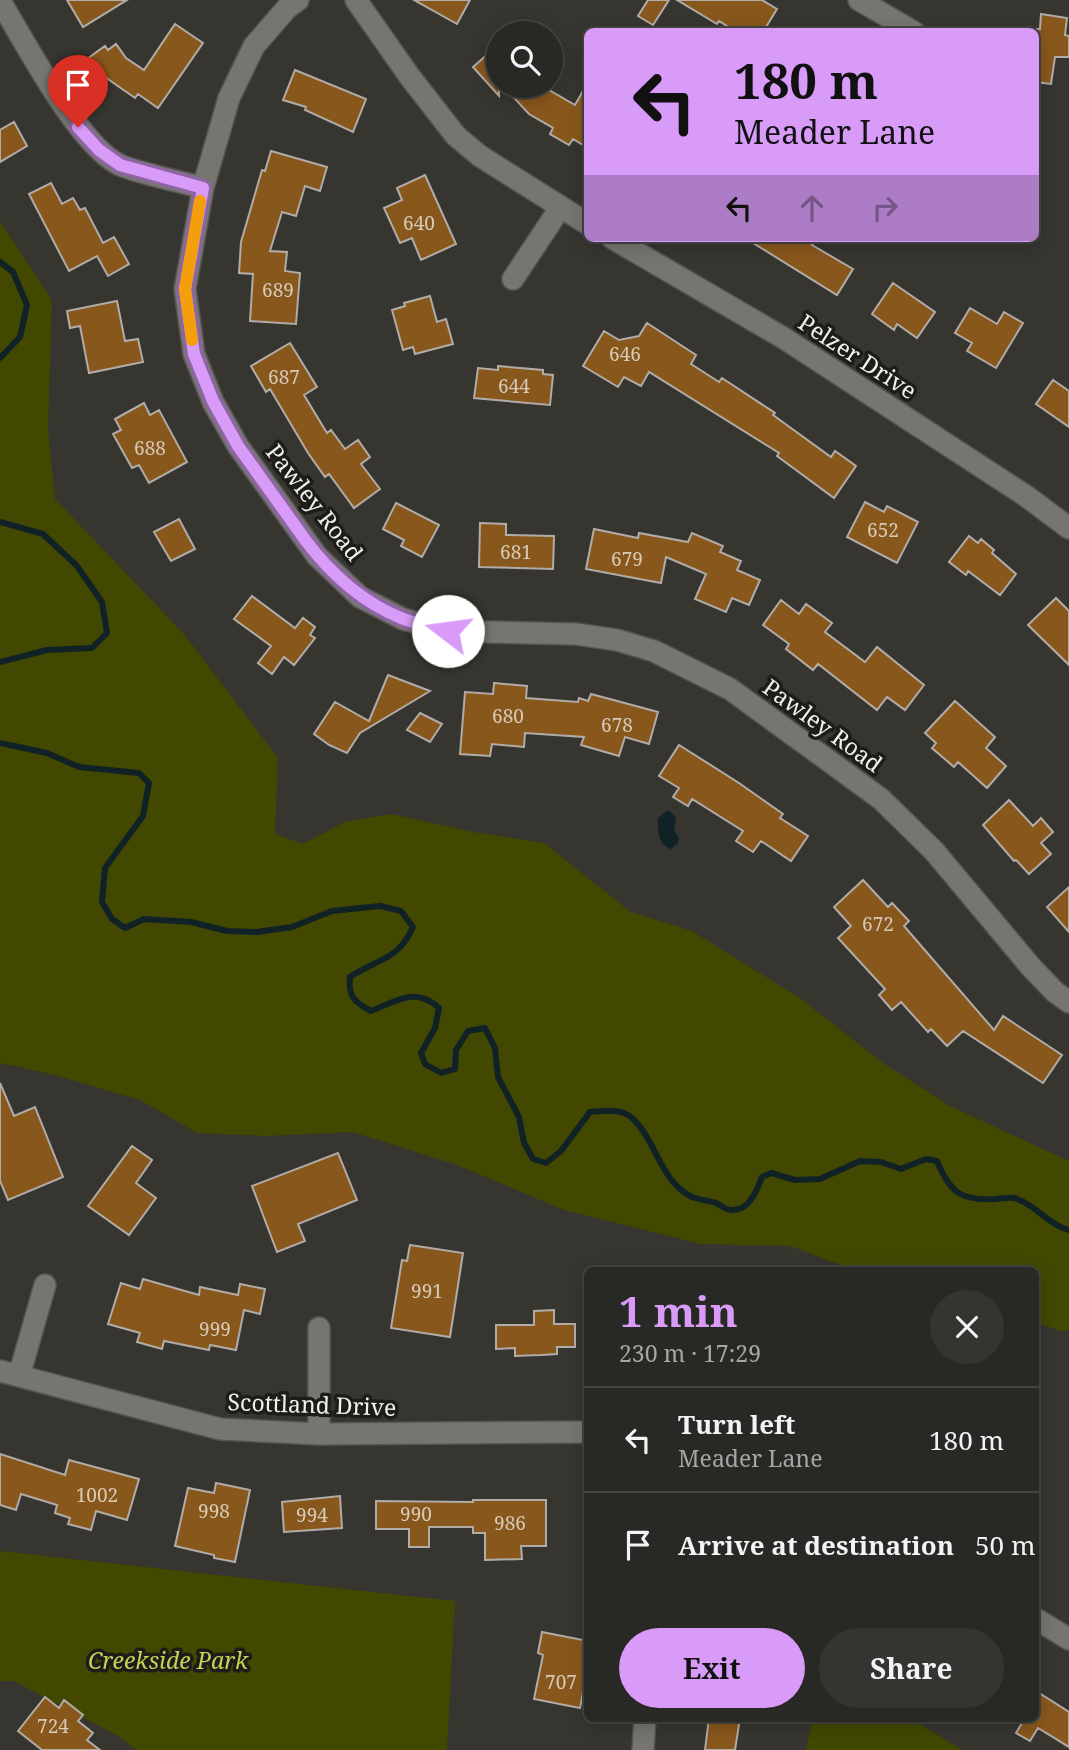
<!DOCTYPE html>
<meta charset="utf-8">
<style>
:root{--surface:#282824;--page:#343431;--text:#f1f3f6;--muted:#a5a6a6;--line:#444441;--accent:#d89bf8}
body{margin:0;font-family:"Noto Serif",serif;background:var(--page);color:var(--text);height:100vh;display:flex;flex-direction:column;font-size:26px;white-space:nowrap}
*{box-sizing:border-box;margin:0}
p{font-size:23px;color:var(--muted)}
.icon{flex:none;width:38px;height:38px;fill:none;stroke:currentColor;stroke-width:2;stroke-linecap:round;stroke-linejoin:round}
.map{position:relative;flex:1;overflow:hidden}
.drawer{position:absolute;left:584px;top:1267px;width:455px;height:455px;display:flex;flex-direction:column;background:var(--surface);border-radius:10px;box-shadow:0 4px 18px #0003,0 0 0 2px var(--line)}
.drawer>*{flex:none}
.hud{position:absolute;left:584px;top:28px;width:455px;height:214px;border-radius:10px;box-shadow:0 4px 18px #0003,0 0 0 2px var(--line);background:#d89bf8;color:#111;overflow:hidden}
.buttons{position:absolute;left:486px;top:21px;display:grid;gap:14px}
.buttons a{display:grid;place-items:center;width:77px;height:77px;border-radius:50%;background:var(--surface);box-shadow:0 4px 18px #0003,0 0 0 2px var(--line);font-size:35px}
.pin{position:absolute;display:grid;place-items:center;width:60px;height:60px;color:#fff;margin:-72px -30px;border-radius:50% 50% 50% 0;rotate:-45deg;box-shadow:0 0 7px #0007}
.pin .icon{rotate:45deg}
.me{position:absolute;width:77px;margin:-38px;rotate:285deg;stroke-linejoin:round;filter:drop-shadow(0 0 5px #0008)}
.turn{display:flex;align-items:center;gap:24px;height:147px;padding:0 35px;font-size:32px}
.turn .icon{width:91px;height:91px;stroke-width:2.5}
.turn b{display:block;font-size:49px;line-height:60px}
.lanes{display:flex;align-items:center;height:66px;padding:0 35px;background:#0003;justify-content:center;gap:35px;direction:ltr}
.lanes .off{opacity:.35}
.round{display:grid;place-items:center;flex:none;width:74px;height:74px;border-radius:37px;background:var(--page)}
.head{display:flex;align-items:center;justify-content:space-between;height:119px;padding:0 35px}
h1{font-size:42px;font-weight:700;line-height:52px;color:var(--accent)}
.action{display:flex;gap:14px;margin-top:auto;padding:14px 35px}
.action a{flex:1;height:80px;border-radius:42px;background:var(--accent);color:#111;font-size:28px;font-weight:700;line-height:80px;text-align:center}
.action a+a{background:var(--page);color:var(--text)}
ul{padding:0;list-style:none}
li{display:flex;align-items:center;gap:21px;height:105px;padding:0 35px;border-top:2px solid var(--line)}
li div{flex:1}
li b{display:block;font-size:26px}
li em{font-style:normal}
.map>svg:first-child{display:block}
</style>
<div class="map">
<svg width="1069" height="1750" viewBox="0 0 1069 1750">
<rect width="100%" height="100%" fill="#363530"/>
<path fill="#424800" d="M 0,221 L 52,300 L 48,430 L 55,499 L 184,634 L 278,758 L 275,834 L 303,844 L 344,822 L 391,814 L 473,832 L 544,843 L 631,912 L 692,931 L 800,998 L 883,1063 L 950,1106 L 1069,1161 L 1069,1330 L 1061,1331 L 1036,1323 L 1036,1270 L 853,1270 L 791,1246 L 701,1244 L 564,1210 L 457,1165 L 353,1132 L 265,1136 L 197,1133 L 140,1100 L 51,1074 L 0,1063 Z
M 0,1551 L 455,1601 L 447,1750 L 136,1750 L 120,1737 L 14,1681 L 0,1681 Z
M 813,1719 L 912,1719 L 962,1750 L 806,1750 Z"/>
<path fill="#112227" d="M 668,810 L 676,817 L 674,830 L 679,838 L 678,843 L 671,849 C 657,844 658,831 658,818 Z"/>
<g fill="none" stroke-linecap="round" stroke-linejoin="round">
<path stroke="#112227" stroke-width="6" d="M 0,262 L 13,272 L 27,305 L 20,337 L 0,358
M 0,522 L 43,534 L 77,566 L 102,602 L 107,633 L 92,648 L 47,650 L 0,662
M 0,743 L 47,753 L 79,767 L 139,773 L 149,783 L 143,816 L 105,868 L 102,902 L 112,919 L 125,928 L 144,919 L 191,922 L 227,931 L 257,932 L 292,927 L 332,911 L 380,906 L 401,911 L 413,927 C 398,961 378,958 350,977 C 348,996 354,1002 371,1011 C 397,1001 416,986 439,1008 L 435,1028 L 421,1053 L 425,1064 L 441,1073 L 455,1069 L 456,1050 L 468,1031 L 485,1028 L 495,1048 L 498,1077 L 519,1117 L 524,1143 L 533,1159 L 546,1163 L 561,1151 L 590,1112 C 603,1111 621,1108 632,1118 C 656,1140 660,1180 690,1196 C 697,1200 707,1200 716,1203 C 720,1205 726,1210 731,1210 C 749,1212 757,1190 762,1177 L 771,1173 L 795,1180 L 820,1179 L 860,1161 L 881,1162 L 901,1169 L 926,1159 L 937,1161 C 950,1192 960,1201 995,1199 C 1002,1199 1011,1196 1017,1199 C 1037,1206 1049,1225 1069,1230"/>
</g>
<path fill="#88571c" stroke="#b1aca8" stroke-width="2" d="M 67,0 L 127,0 L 83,27 Z
M 414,0 L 470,0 L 457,24 Z
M 648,0 L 669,0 L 653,25 L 638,16 Z
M 677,0 L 762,0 L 777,9 L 763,32 L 736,32 L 719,21 L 717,24 Z
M 1041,14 L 1067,18 L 1065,35 L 1069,36 L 1069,57 L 1055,57 L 1051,84 L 1036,82 L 1036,29 L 1040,29 Z
M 175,24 L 203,43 L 158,108 L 138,94 L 135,98 L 102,75 L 99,77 L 87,59 L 105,46 L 108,50 L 116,44 L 126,58 L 144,70 Z
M 499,44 L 499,96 L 473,67 Z
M 295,70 L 366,99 L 353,132 L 305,110 L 306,107 L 283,100 Z
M 588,82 L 588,148 L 573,139 L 569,145 L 550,134 L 553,128 L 529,114 L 503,86 L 542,86 L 575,105 Z
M 14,122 L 27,146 L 0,162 L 0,130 Z
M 271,151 L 327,167 L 320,191 L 305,186 L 296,216 L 282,212 L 270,251 L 287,252 L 285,271 L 300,273 L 296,324 L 250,321 L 253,274 L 239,273 L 241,242 L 262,170 L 265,171 Z
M 425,175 L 456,244 L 421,260 L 412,238 L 400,243 L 384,208 L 402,200 L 397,188 Z
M 51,183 L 62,204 L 73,198 L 80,210 L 85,208 L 103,243 L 114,237 L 129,264 L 108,276 L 97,256 L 69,271 L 29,194 Z
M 745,238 L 816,238 L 812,245 L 853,269 L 837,295 Z
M 893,283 L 935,312 L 917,338 L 897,324 L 894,330 L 872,314 Z
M 430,296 L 437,322 L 446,319 L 453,344 L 415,354 L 413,347 L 403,350 L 392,310 L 405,306 L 404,303 Z
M 117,301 L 125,341 L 138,339 L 143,362 L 89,373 L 80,326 L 70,328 L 67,311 Z
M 970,308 L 997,324 L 1004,312 L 1023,323 L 996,368 L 967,351 L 972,343 L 955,333 Z
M 647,323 L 696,355 L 691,364 L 719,382 L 722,378 L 775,413 L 773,415 L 831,457 L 835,451 L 856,466 L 834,498 L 777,456 L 779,453 L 649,372 L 641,386 L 624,377 L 618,387 L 583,366 L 604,331 L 619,340 L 639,336 Z
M 290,343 L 317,387 L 304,395 L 327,433 L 331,430 L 345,449 L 358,440 L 370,457 L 361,464 L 380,489 L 354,508 L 329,474 L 325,477 L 308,453 L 270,389 L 266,392 L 251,366 Z
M 498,366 L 543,370 L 543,374 L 553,375 L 550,405 L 474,398 L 478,368 L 498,370 Z
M 1053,380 L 1069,391 L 1069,427 L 1036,404 Z
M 144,403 L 150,415 L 159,410 L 187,462 L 149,483 L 139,465 L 132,468 L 113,434 L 121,430 L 115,419 Z
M 865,502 L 884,512 L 887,506 L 918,522 L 897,563 L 847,537 Z
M 396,503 L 439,525 L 422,557 L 401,546 L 404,540 L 383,529 Z
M 179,519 L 195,549 L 171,561 L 154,532 Z
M 480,523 L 506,524 L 506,535 L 554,536 L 553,569 L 479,567 Z
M 594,529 L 638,538 L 639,533 L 688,542 L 692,533 L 723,546 L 720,552 L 741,561 L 737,570 L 760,580 L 749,605 L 732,598 L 726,612 L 695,599 L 706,574 L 666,557 L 661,583 L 586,569 Z
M 969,536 L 978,543 L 981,539 L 994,550 L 992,553 L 1016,574 L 1000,595 L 968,571 L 966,575 L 949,562 Z
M 252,596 L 295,628 L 303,618 L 315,627 L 310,635 L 315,638 L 294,665 L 284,657 L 272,674 L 258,663 L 271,646 L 234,619 Z
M 1056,598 L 1069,611 L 1069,665 L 1028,625 Z
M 781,600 L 799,614 L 806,604 L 832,623 L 825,632 L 865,662 L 877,647 L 924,685 L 905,710 L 887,697 L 877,710 L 818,664 L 813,670 L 786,649 L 789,644 L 763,625 Z
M 388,675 L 430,691 L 360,733 L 347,753 L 329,745 L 314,734 L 335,702 L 369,721 Z
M 494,683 L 527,686 L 526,698 L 578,702 L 579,698 L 588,701 L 591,694 L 658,712 L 649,744 L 625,737 L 619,756 L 581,745 L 584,737 L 525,733 L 524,747 L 492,744 L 490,756 L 460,754 L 465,692 L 493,694 Z
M 955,701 L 995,737 L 986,748 L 1006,766 L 987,788 L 958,762 L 954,767 L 932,748 L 936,743 L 925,733 Z
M 420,713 L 442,724 L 430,742 L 407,730 Z
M 679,745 L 739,783 L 783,814 L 780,818 L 808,836 L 791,861 L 761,841 L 753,852 L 736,841 L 743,831 L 692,799 L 688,806 L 673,797 L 679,788 L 659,776 Z
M 1009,800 L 1033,826 L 1041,818 L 1053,832 L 1041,843 L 1051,854 L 1029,874 L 1016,860 L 1014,861 L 983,825 Z
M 863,880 L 888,907 L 892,903 L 909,921 L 904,926 L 994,1030 L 1003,1016 L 1062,1055 L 1043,1083 L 963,1031 L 947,1046 L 931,1029 L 928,1032 L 901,1002 L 892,1010 L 879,995 L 885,989 L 838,938 L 851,926 L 834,907 Z
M 1069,887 L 1069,932 L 1047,907 Z
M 0,1083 L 14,1116 L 35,1107 L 63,1177 L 8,1200 L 0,1181 Z
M 132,1146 L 152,1160 L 136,1183 L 156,1198 L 129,1235 L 88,1206 Z
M 338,1153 L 357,1200 L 298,1224 L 305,1241 L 277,1252 L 252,1186 Z
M 410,1245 L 463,1253 L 450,1337 L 391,1328 L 402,1260 L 407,1261 Z
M 143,1279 L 199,1295 L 200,1287 L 238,1295 L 240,1284 L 265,1289 L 260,1314 L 244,1310 L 236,1350 L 210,1345 L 209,1350 L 164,1341 L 162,1349 L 137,1342 L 140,1333 L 108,1324 L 121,1283 L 140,1289 Z
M 554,1310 L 554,1324 L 575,1324 L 575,1347 L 557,1347 L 557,1354 L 541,1355 L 515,1356 L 515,1348 L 496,1349 L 496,1325 L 534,1325 L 534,1311 Z
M 0,1454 L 65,1475 L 69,1460 L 139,1479 L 127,1520 L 96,1511 L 91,1530 L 68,1524 L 70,1518 L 55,1513 L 57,1505 L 21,1494 L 16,1510 L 0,1505 Z
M 216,1483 L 250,1490 L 235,1562 L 214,1558 L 214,1555 L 175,1546 L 188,1488 L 214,1493 Z
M 340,1496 L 342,1528 L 284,1532 L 282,1502 Z
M 473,1500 L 546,1500 L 546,1546 L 521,1546 L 522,1559 L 485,1560 L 485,1533 L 473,1533 L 473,1527 L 429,1527 L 429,1547 L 409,1547 L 409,1529 L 376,1529 L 376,1501 L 473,1502 Z
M 542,1632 L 588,1641 L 588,1665 L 580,1708 L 534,1699 L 543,1655 L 538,1653 Z
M 1036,1691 L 1069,1712 L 1069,1747 L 1038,1728 L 1030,1741 L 1016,1733 L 1025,1718 L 1036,1718 Z
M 45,1697 L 59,1708 L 64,1700 L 83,1715 L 78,1721 L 93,1733 L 87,1740 L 100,1750 L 42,1750 L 18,1731 Z
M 709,1718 L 740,1718 L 735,1750 L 705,1750 Z"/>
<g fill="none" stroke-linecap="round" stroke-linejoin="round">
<g stroke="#54534f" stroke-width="24">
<path id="street" d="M 298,0 L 287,8 L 254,46 L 229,98 L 203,188 L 185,289 L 194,354 L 213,402 L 238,446 L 317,556 L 360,597 L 403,619 L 448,631 L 576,634 L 617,640 L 654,651 L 730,689 L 881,799 L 934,851 L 1031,967 L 1055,992 L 1069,1002
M 356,0 L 410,77 L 456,136 L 480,156 L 588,224
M 859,0 L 914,32
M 0,1 C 25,42 79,146 120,165 C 141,174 179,181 203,188
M 612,238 L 782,337 L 1026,496 L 1069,528
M 513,279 L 560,208
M 0,1371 L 220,1429 L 319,1434 L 588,1432
M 19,1376 L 45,1285
M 319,1434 L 319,1328
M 1036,1619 L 1069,1639
M 643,1750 L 645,1718"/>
</g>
<use href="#street" stroke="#767570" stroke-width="21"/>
</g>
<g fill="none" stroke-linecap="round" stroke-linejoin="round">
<g stroke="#8c65a1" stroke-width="18">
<path id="route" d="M 78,127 L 99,150 L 120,165 L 203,188 L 185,289 L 194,354 L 213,401 L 238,446 L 306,541 C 331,574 362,602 401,618 C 416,624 433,627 448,631"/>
</g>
<use href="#route" stroke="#d89bf8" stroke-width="12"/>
<path stroke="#f59e0b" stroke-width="12" d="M 192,340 L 185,289 L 200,201"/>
</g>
<g text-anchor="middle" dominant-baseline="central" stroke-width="7" stroke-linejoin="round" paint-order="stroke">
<g font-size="19" fill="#d7cab9">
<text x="419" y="223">640</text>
<text x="278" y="290">689</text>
<text x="625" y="354">646</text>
<text x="284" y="377">687</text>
<text x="514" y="386">644</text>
<text x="150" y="448">688</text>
<text x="883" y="530">652</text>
<text x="516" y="552">681</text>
<text x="627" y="559">679</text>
<text x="508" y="716">680</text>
<text x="617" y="725">678</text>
<text x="878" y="924">672</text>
<text x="427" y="1291">991</text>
<text x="215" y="1329">999</text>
<text x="97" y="1495">1002</text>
<text x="214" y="1511">998</text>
<text x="416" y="1514">990</text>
<text x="312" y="1515">994</text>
<text x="510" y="1523">986</text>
<text x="561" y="1682">707</text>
<text x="53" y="1726">724</text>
</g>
<g font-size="23" fill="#f1f0ed" stroke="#1d1c1a">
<text transform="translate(858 356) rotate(33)">Pelzer Drive</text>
<text transform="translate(315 502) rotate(52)">Pawley Road</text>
<text transform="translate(823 725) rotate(36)">Pawley Road</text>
<text transform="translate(312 1404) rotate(2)">Scottland Drive</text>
</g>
<g font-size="23" font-style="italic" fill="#c5d353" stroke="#1d1c1a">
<text x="168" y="1660">Creekside Park</text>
</g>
</g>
</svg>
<div class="buttons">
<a><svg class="icon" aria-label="search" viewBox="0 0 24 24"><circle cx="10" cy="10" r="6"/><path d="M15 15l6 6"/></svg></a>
</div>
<div class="pin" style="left:78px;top:127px;background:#d93025"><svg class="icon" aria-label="arrive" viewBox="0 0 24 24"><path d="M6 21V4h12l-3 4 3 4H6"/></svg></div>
<svg class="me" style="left:448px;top:631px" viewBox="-20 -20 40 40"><circle r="19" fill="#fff"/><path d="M0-13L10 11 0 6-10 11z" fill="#d89bf8"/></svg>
<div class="hud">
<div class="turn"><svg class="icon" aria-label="left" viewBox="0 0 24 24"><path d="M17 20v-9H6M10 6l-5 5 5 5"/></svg><div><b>180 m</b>Meader Lane</div></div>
<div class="lanes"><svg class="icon" aria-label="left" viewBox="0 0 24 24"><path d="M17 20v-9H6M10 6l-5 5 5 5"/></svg><svg class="icon off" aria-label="ahead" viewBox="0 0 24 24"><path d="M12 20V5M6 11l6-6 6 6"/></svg><svg class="icon off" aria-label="right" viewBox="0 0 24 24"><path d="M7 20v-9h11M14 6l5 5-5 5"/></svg></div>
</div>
<section class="drawer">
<div class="head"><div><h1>1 min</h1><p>230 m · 17:29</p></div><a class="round"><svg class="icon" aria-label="close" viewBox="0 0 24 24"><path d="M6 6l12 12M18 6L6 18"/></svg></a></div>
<ul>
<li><svg class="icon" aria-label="left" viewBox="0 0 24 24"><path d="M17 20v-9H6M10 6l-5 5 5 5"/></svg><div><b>Turn left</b><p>Meader Lane</p></div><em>180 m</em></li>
<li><svg class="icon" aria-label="arrive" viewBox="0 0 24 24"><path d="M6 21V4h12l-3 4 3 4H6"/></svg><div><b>Arrive at destination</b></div><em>50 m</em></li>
</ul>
<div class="action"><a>Exit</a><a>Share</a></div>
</section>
</div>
